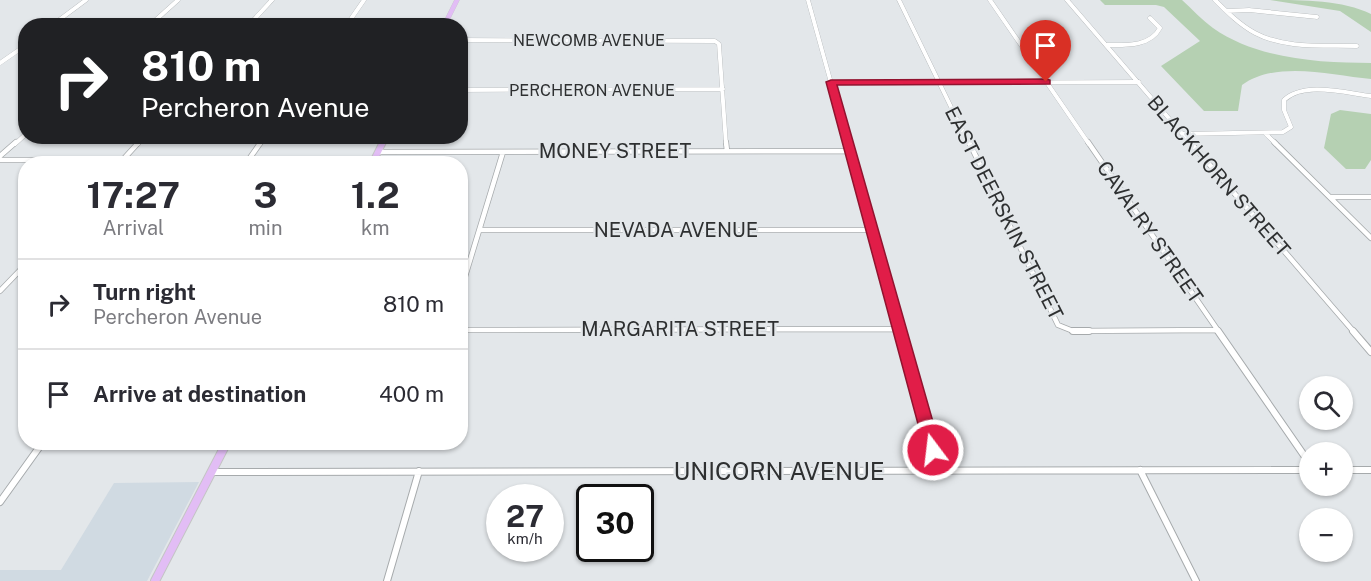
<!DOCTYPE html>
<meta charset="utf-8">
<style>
:root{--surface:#fff;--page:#f7f7f7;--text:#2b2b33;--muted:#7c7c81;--line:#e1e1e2}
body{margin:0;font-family:"Public Sans",sans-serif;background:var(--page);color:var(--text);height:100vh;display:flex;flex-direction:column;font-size:22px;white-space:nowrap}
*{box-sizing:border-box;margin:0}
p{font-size:20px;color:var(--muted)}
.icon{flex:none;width:33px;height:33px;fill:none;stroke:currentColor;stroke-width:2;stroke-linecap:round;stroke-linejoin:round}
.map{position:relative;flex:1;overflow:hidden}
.panel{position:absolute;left:18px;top:156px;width:450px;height:294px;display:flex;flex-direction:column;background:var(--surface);border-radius:24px;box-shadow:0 2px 4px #0004}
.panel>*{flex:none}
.guide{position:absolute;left:18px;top:18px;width:450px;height:126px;border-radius:24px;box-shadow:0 2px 4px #0004;background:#202124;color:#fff;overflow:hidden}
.controls{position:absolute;left:1299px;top:376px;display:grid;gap:12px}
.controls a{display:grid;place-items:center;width:54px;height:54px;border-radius:50%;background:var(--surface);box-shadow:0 2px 4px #0004;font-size:30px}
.speed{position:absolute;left:486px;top:484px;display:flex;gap:12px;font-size:30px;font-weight:700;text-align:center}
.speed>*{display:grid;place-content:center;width:78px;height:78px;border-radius:50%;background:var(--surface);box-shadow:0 2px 4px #0004;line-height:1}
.speed small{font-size:15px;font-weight:400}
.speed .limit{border:3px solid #111;border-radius:9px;background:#fff;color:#111}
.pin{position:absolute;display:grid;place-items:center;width:51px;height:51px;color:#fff;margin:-62px -26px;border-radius:50% 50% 50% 0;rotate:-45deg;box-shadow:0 0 6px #0007}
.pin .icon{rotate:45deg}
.me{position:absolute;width:66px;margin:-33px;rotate:345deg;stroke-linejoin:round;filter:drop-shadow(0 0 4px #0008)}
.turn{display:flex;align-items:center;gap:21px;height:126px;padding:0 24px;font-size:27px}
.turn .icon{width:78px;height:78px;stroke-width:2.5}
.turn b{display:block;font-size:42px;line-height:51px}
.eta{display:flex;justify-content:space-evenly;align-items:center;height:102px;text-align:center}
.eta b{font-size:36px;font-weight:700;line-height:42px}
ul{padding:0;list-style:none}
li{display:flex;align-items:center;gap:18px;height:90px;padding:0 24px;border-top:2px solid var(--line)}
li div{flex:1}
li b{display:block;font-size:22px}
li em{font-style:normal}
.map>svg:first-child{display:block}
</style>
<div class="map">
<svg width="1371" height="581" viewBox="0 0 1371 581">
<rect width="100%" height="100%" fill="#e3e7ea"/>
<path fill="#d0dae2" d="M 199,482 L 147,581 L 0,581 L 0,570 L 61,570 L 114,483 Z"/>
<path fill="#b5d0b2" d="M 1100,0 L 1182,0 C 1192,9 1202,20 1213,28 C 1257,59 1319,63 1371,63 L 1371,79 C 1331,75 1277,60 1242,85 L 1238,111 L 1204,111 L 1161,66 L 1200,41 L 1164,7 L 1156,5 L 1105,5 Z
M 1270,0 C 1303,0 1343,0 1371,14 L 1371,32 L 1340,11 Z
M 1340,110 L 1371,114 L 1371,160 L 1365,169 L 1346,169 L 1324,148 L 1331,114 Z"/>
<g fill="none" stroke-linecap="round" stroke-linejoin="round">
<g stroke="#a6aaac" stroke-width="4.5">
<path id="minor-far2" d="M 808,0 L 848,144
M 899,0 L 969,144
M 990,0 L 1089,144
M 1067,0 L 1191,144
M 1215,0 C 1227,12 1240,25 1255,33 C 1285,49 1324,45 1357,46
M 1227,11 L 1249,10 L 1317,17
M 51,26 L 86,0
M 149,26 L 178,0
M 248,26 L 272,0
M 346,26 L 364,0
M 460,40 L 715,41 L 719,44 L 726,144
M 1107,45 C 1125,45 1150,47 1160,28 L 1150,18
M 0,63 L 26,45
M 831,83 L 1139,82
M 460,90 L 723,89
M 1183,134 L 1283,132 L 1291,127 L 1284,110 L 1284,100 C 1304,81 1346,93 1371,96
M 1266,134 L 1276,144
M 15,144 L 26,134
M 138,144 L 145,136
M 260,144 L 265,136"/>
</g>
<g stroke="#a6aaac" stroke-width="6">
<path id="minor-far1" d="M 726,142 L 727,151
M 847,142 L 900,332
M 969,142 L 1058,325 L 1073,331 L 1217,330
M 1088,142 L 1219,332
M 1190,142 L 1354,332
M 1274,142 L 1371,238
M 378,152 L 851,151
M 0,156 L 16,142
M 0,160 L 374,160
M 247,162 L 261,142
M 119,164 L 139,142
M 1330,197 L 1371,197
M 480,230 L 873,230
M 0,291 L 26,264
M 460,293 L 503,152
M 460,330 L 900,329"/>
</g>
<g stroke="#a6aaac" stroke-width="8">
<path id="minor" d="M 899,331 L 938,471
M 1073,331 L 1089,331
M 1218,331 L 1310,464
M 1353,331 L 1371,352
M 1140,470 L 1196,581
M 1342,470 L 1371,470
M 212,472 L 1310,470
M 0,502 L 43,442
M 387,581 L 419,471"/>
</g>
<g stroke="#c4c5c5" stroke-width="5">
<path id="major-far2" d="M 444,26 L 457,0
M 382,144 L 386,136"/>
</g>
<g stroke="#c4c5c5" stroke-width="8">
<path id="major-far1" d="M 372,164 L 383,142"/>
</g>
<g stroke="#c4c5c5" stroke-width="10">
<path id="major" d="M 155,581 L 227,442"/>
</g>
<use href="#minor-far2" stroke="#fff" stroke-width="4"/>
<use href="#minor-far1" stroke="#fff" stroke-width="4.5"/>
<use href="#minor" stroke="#fff" stroke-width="6"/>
<use href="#major-far2" stroke="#e2bdf5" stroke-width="4.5"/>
<use href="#major-far1" stroke="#e2bdf5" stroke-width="6"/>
<use href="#major" stroke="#e2bdf5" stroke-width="8"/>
</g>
<path fill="#e11d48" stroke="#92132f" stroke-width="1.5" d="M 1046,79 L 1050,80 L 1050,84 L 837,85 L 941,450 L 939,455 L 933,457 L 927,455 L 925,450 L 826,82 L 831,80 Z"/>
<g text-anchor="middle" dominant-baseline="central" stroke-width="4.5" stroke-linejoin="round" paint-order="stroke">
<g font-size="16" fill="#2e3031" stroke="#e3e7ea">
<text x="589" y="40">NEWCOMB AVENUE</text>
<text x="592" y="90">PERCHERON AVENUE</text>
</g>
<g font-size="20" fill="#2e3031" stroke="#e3e7ea">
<text x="615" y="151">MONEY STREET</text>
<text transform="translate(1219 176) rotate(49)">BLACKHORN STREET</text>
<text transform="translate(1004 213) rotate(63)">EAST DEERSKIN STREET</text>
<text x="676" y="230">NEVADA AVENUE</text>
<text transform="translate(1150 232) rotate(55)">CAVALRY STREET</text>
<text x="680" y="329">MARGARITA STREET</text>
</g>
<g font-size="24" fill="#2e3031" stroke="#e3e7ea">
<text x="779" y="471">UNICORN AVENUE</text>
</g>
</g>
</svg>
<div class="controls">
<a><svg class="icon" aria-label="search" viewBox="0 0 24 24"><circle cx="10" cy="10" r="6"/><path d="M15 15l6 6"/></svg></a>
<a>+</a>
<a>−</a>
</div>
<div class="speed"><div>27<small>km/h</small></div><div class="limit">30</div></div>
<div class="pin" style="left:1046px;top:82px;background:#d93025"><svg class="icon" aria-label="arrive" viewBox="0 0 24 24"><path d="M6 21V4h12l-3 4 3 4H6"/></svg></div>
<svg class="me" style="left:933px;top:450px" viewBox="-20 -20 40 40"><circle r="17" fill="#e11d48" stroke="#fff" stroke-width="3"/><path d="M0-11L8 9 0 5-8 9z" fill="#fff"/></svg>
<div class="guide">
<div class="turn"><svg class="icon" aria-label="right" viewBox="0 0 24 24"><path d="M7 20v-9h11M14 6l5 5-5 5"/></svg><div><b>810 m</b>Percheron Avenue</div></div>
</div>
<section class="panel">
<div class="eta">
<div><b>17:27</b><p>Arrival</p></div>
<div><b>3</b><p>min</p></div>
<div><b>1.2</b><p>km</p></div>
</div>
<ul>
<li><svg class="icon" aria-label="right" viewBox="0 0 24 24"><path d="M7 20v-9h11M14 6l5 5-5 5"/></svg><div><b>Turn right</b><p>Percheron Avenue</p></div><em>810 m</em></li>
<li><svg class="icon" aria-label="arrive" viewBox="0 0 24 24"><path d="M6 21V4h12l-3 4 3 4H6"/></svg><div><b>Arrive at destination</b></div><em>400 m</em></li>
</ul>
</section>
</div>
